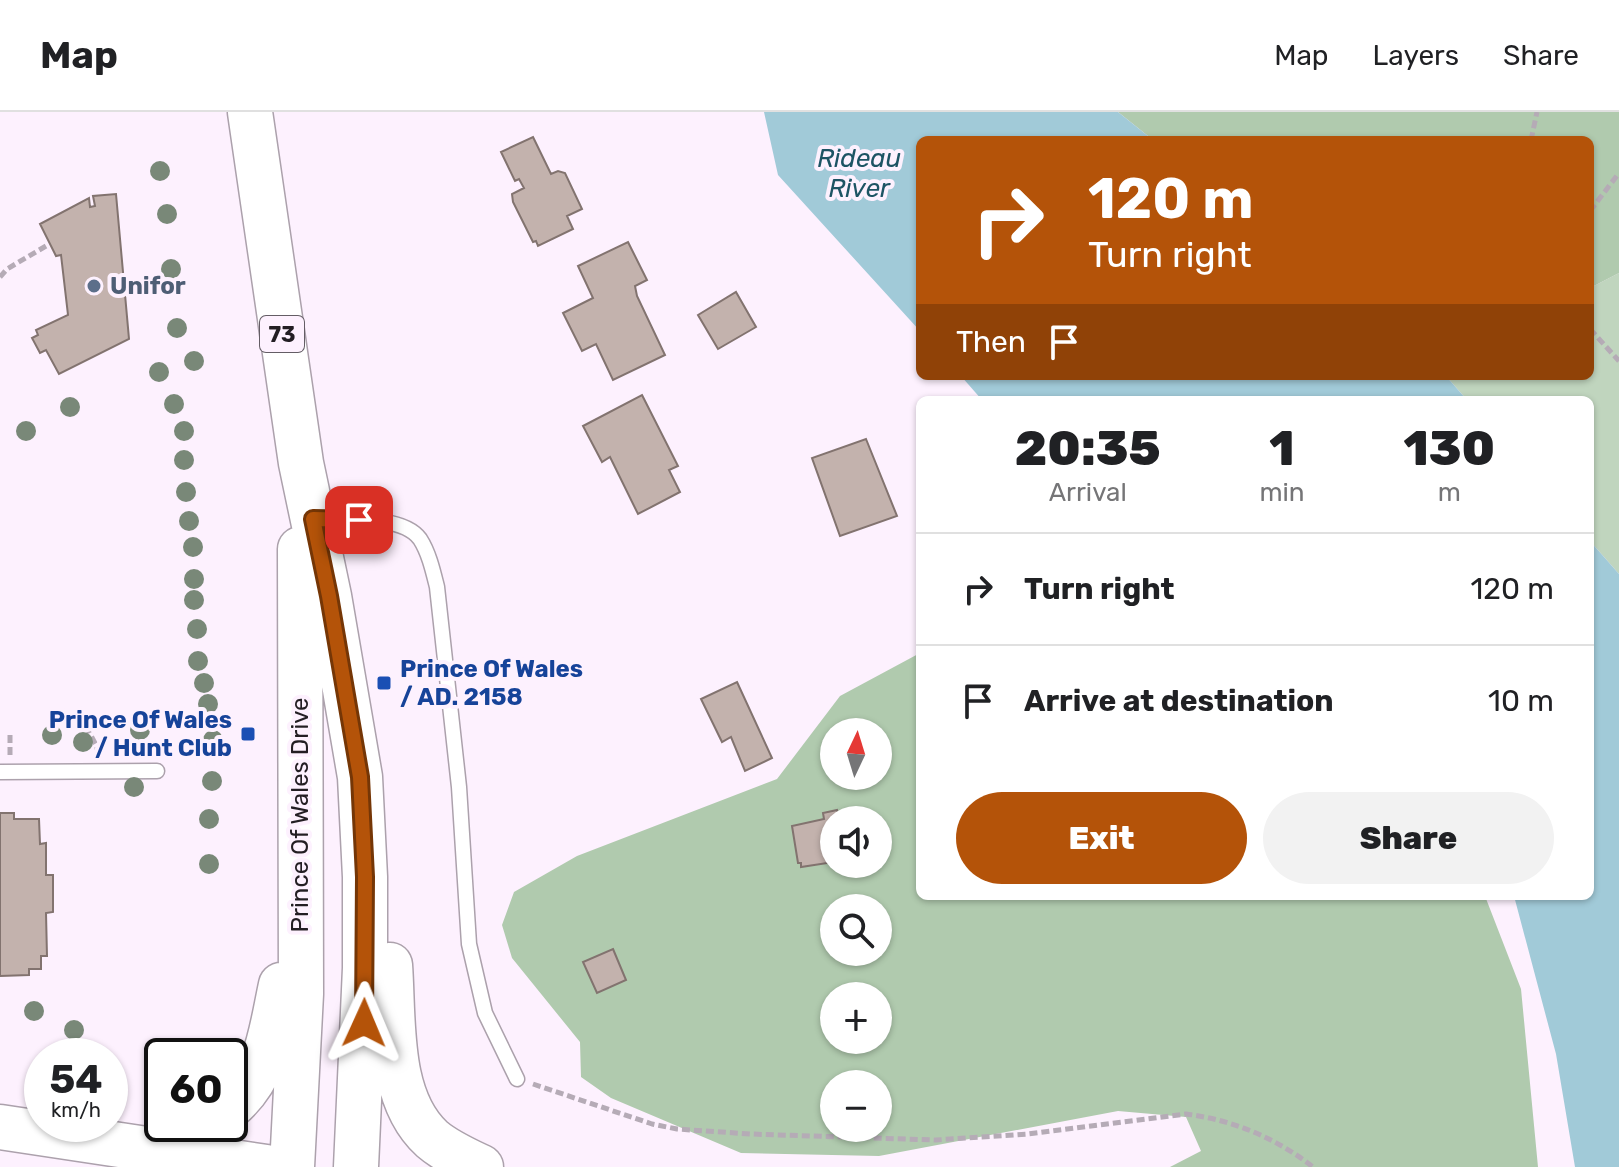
<!DOCTYPE html>
<meta charset="utf-8">
<style>
:root{--surface:#fff;--page:#f2f2f2;--text:#202124;--muted:#757577;--line:#e0e0e0;--accent:#b45309}
body{margin:0;font-family:Rubik,sans-serif;background:var(--page);color:var(--text);height:100vh;display:flex;flex-direction:column;font-size:30px;white-space:nowrap}
*{box-sizing:border-box;margin:0}
p{font-size:26px;color:var(--muted)}
.icon{flex:none;width:44px;height:44px;fill:none;stroke:currentColor;stroke-width:2;stroke-linecap:round;stroke-linejoin:round}
.map{position:relative;flex:1;overflow:hidden}
.panel{position:absolute;left:916px;top:284px;width:678px;height:504px;display:flex;flex-direction:column;background:var(--surface);border-radius:12px;box-shadow:0 2px 6px #0004}
.panel>*{flex:none}
.hud{position:absolute;left:916px;top:24px;width:678px;height:244px;border-radius:12px;box-shadow:0 2px 6px #0004;background:#b45309;color:#fff;overflow:hidden}
.needle{width:52px;rotate:4deg}
.tools{position:absolute;left:820px;top:606px;display:grid;gap:16px}
.tools a{display:grid;place-items:center;width:72px;height:72px;border-radius:50%;background:var(--surface);box-shadow:0 2px 6px #0004;font-size:40px}
.speed{position:absolute;left:24px;top:926px;display:flex;gap:16px;font-size:40px;font-weight:700;text-align:center}
.speed>*{display:grid;place-content:center;width:104px;height:104px;border-radius:50%;background:var(--surface);box-shadow:0 2px 6px #0004;line-height:1}
.speed small{font-size:20px;font-weight:400}
.speed .limit{border:4px solid #111;border-radius:12px;background:#fff;color:#111}
.pin{position:absolute;display:grid;place-items:center;width:68px;height:68px;color:#fff;margin:-34px;border-radius:16px;box-shadow:0 4px 12px #0006}
.me{position:absolute;width:88px;margin:-44px;rotate:1deg;stroke-linejoin:round;filter:drop-shadow(0 0 6px #0008)}
.turn{display:flex;align-items:center;gap:28px;height:168px;padding:0 40px;font-size:36px}
.turn .icon{width:104px;height:104px;stroke-width:2.5}
.turn b{display:block;font-size:56px;line-height:68px}
.then{display:flex;align-items:center;height:76px;padding:0 40px;background:#0003;gap:16px;font-size:30px}
.eta{display:flex;justify-content:space-evenly;align-items:center;height:136px;text-align:center}
.eta b{font-size:48px;font-weight:800;line-height:56px}
.cta{display:flex;gap:16px;margin-top:auto;padding:16px 40px}
.cta a{flex:1;height:92px;border-radius:48px;background:var(--accent);color:#fff;font-size:32px;font-weight:800;line-height:92px;text-align:center}
.cta a+a{background:var(--page);color:var(--text)}
ul{padding:0;list-style:none}
li{display:flex;align-items:center;gap:24px;height:112px;padding:0 40px;border-top:2px solid var(--line)}
li div{flex:1}
li b{display:block;font-size:30px}
li em{font-style:normal}
header{display:flex;align-items:center;gap:48px;box-sizing:border-box;height:112px;padding:0 40px;background:var(--surface);border-bottom:2px solid var(--line)}
header strong{font-size:38px}
nav{display:flex;gap:44px;margin-inline-start:auto;font-size:28px}
.map>svg:first-child{display:block}
</style>
<header>
<strong>Map</strong>
<nav><a>Map</a><a>Layers</a><a>Share</a></nav>
</header>
<div class="map">
<svg width="1619" height="1055" viewBox="0 0 1619 1055">
<rect width="100%" height="100%" fill="#fdf1fe"/>
<path fill="#c0d5be" d="M 1619,161 L 1619,462 L 1590,429 L 1590,288 L 1467,288 L 1446,264 L 1590,264 L 1590,176 Z"/>
<path fill="#b0caae" fill-rule="evenodd" d="M 1118,0 L 1619,0 L 1619,161 L 1590,176 L 1590,28 L 1153,28 Z
M 920,541 L 920,784 L 1485,784 L 1521,877 L 1538,1055 L 1170,1055 L 1201,1039 L 1186,1005 L 1118,999 L 879,1044 L 741,1041 L 611,986 L 581,965 L 580,930 L 512,846 L 502,813 L 514,780 L 577,744 L 777,667 L 840,584 ZM 834,620 L 878,620 L 878,664 L 834,664 ZM 834,708 L 878,708 L 878,752 L 834,752 ZM 834,796 L 878,796 L 878,840 L 834,840 ZM 834,884 L 878,884 L 878,928 L 834,928 ZM 834,972 L 878,972 L 878,1016 L 834,1016 Z"/>
<path fill="#a1cad8" d="M 764,0 L 1118,0 L 1153,28 L 920,28 L 920,219 L 778,63 Z
M 961,264 L 1446,264 L 1467,288 L 982,288 Z
M 1590,429 L 1619,462 L 1619,1055 L 1575,1055 L 1556,942 L 1514,784 L 1590,784 Z"/>
<path fill="#c3b2ad" stroke="#82736f" stroke-width="2" d="M 533,25 L 551,62 L 558,59 L 565,61 L 582,97 L 567,104 L 573,117 L 538,134 L 536,129 L 533,130 L 513,90 L 512,82 L 524,76 L 519,67 L 515,69 L 501,40 Z
M 116,82 L 129,227 L 59,262 L 46,238 L 40,241 L 32,226 L 38,223 L 36,218 L 68,203 L 61,143 L 56,144 L 40,112 L 89,86 L 90,95 L 95,94 L 93,84 Z
M 628,130 L 647,168 L 635,174 L 637,184 L 665,243 L 613,268 L 596,232 L 582,239 L 563,201 L 593,186 L 578,154 Z
M 736,180 L 756,215 L 718,237 L 698,203 Z
M 642,283 L 678,354 L 669,358 L 680,380 L 638,402 L 610,345 L 602,350 L 583,314 Z
M 866,327 L 897,404 L 840,424 L 812,346 Z
M 737,570 L 772,646 L 745,659 L 731,625 L 722,630 L 701,587 Z
M 837,698 L 839,708 L 834,708 L 834,736 L 832,736 L 834,750 L 801,755 L 801,751 L 798,751 L 792,714 L 824,707 L 823,701 Z
M 0,701 L 14,701 L 14,707 L 39,707 L 40,732 L 46,731 L 46,763 L 53,763 L 53,800 L 46,801 L 47,844 L 41,844 L 41,857 L 29,857 L 29,863 L 0,864 Z
M 613,837 L 626,868 L 597,881 L 583,850 Z"/>
<g fill="none" stroke-linecap="round" stroke-linejoin="round">
<g stroke="#aca1ac" stroke-width="17">
<path id="service" d="M 319,407 C 346,408 403,403 420,427 C 429,441 433,459 437,475 L 459,675 L 469,832 L 485,901 L 517,967
M 0,660 L 157,659"/>
</g>
<g stroke="#aca1ac" stroke-width="47">
<path id="primary" d="M 250,0 L 301,351 L 329,484 L 360,665 L 365,765 L 365,856 L 356,1055
M 390,853 C 394,908 387,986 432,1027 C 446,1039 464,1047 481,1055
M 230,995 C 268,963 271,919 281,873
M 0,1015 L 266,1055
M 292,1055 L 301,882 L 300,437"/>
</g>
<path stroke="#b5abb6" stroke-width="5" stroke-dasharray="8 4" stroke-linecap="butt" d="M 1531,28 L 1537,0
M 1590,99 L 1619,61
M 0,165 L 7,157 L 46,134
M 1590,217 L 1619,249
M 86,614 L 97,635 L 97,642
M 10,643 L 10,620
M 533,972 L 652,1012 L 677,1017 L 750,1022 L 936,1028 L 1028,1022 L 1186,1002 C 1233,1008 1276,1026 1313,1055"/>
<use href="#service" stroke="#fff" stroke-width="14"/>
<use href="#primary" stroke="#fff" stroke-width="44"/>
</g>
<g fill="#798878">
<circle cx="160" cy="59" r="10"/>
<circle cx="167" cy="102" r="10"/>
<circle cx="171" cy="157" r="10"/>
<circle cx="177" cy="216" r="10"/>
<circle cx="194" cy="249" r="10"/>
<circle cx="159" cy="260" r="10"/>
<circle cx="174" cy="292" r="10"/>
<circle cx="70" cy="295" r="10"/>
<circle cx="26" cy="319" r="10"/>
<circle cx="184" cy="319" r="10"/>
<circle cx="184" cy="348" r="10"/>
<circle cx="186" cy="380" r="10"/>
<circle cx="189" cy="409" r="10"/>
<circle cx="193" cy="435" r="10"/>
<circle cx="194" cy="467" r="10"/>
<circle cx="194" cy="488" r="10"/>
<circle cx="197" cy="517" r="10"/>
<circle cx="198" cy="549" r="10"/>
<circle cx="204" cy="571" r="10"/>
<circle cx="208" cy="592" r="10"/>
<circle cx="140" cy="618" r="10"/>
<circle cx="52" cy="623" r="10"/>
<circle cx="213" cy="628" r="10"/>
<circle cx="83" cy="630" r="10"/>
<circle cx="212" cy="669" r="10"/>
<circle cx="134" cy="675" r="10"/>
<circle cx="209" cy="707" r="10"/>
<circle cx="209" cy="752" r="10"/>
<circle cx="34" cy="899" r="10"/>
<circle cx="74" cy="918" r="10"/>
</g>
<g fill="none" stroke-linecap="round" stroke-linejoin="round">
<g stroke="#753606" stroke-width="20">
<path id="route" d="M 359,408 L 313,407 L 329,484 L 360,665 L 365,765 L 364,911"/>
</g>
<use href="#route" stroke="#b45309" stroke-width="14"/>
</g>
<circle fill="#5c6f8a" stroke="#fdf1fe" stroke-width="3" cx="94" cy="174" r="8"/>
<g fill="#1a4fb4" stroke="#fdf1fe" stroke-width="3">
<rect x="376" y="563" width="16" height="16" rx="4"/>
<rect x="240" y="614" width="16" height="16" rx="4"/>
</g>
<g text-anchor="middle" dominant-baseline="central" stroke-width="8" stroke-linejoin="round" paint-order="stroke">
<rect fill="#fdf1fe" stroke="#645d65" stroke-width="2" x="260" y="204" width="44" height="36" rx="6"/>
<g font-size="22" font-weight="bold" fill="#231e23">
<text x="282" y="222">73</text>
</g>
<g font-size="24" font-weight="bold" fill="#4e5e75" stroke="#fdf1fe" text-anchor="start">
<text x="110" y="174">Unifor</text>
</g>
<g font-size="24" font-weight="bold" fill="#164399" stroke="#fdf1fe" text-anchor="start">
<text x="400" y="557">Prince Of Wales<tspan x="400" dy="28">/ AD. 2158</tspan></text>
<text x="232" y="608" text-anchor="end">Prince Of Wales<tspan x="232" dy="28">/ Hunt Club</tspan></text>
</g>
<g font-size="24" fill="#231e23" stroke="#fdf1fe">
<text transform="translate(300 703) rotate(-90)">Prince Of Wales Drive</text>
</g>
<g font-size="26" font-style="italic" fill="#1d5464" stroke="#fdf1fe">
<text x="859" y="46">Rideau<tspan x="859" dy="30">River</tspan></text>
</g>
</g>
</svg>
<div class="tools">
<a><svg class="needle" viewBox="-14 -14 28 28"><path d="M0-13l5 13h-10z" fill="#e53935"/><path d="M0 13l5-13h-10z" fill="#757577"/></svg></a>
<a><svg class="icon" aria-label="sound" viewBox="0 0 24 24"><path d="M4 9h4l5-4v14l-5-4H4zM17 9q2 3 0 6"/></svg></a>
<a><svg class="icon" aria-label="search" viewBox="0 0 24 24"><circle cx="10" cy="10" r="6"/><path d="M15 15l6 6"/></svg></a>
<a>+</a>
<a>−</a>
</div>
<div class="speed"><div>54<small>km/h</small></div><div class="limit">60</div></div>
<div class="pin" style="left:359px;top:408px;background:#d93025"><svg class="icon" aria-label="arrive" viewBox="0 0 24 24"><path d="M6 21V4h12l-3 4 3 4H6"/></svg></div>
<svg class="me" style="left:364px;top:911px" viewBox="-20 -20 40 40"><path d="M0-17L14 15 0 8-14 15z" fill="#b45309" stroke="#fff" stroke-width="4"/></svg>
<div class="hud">
<div class="turn"><svg class="icon" aria-label="right" viewBox="0 0 24 24"><path d="M7 20v-9h11M14 6l5 5-5 5"/></svg><div><b>120 m</b>Turn right</div></div>
<div class="then">Then<svg class="icon" aria-label="arrive" viewBox="0 0 24 24"><path d="M6 21V4h12l-3 4 3 4H6"/></svg></div>
</div>
<section class="panel">
<div class="eta">
<div><b>20:35</b><p>Arrival</p></div>
<div><b>1</b><p>min</p></div>
<div><b>130</b><p>m</p></div>
</div>
<ul>
<li><svg class="icon" aria-label="right" viewBox="0 0 24 24"><path d="M7 20v-9h11M14 6l5 5-5 5"/></svg><div><b>Turn right</b></div><em>120 m</em></li>
<li><svg class="icon" aria-label="arrive" viewBox="0 0 24 24"><path d="M6 21V4h12l-3 4 3 4H6"/></svg><div><b>Arrive at destination</b></div><em>10 m</em></li>
</ul>
<div class="cta"><a>Exit</a><a>Share</a></div>
</section>
</div>
